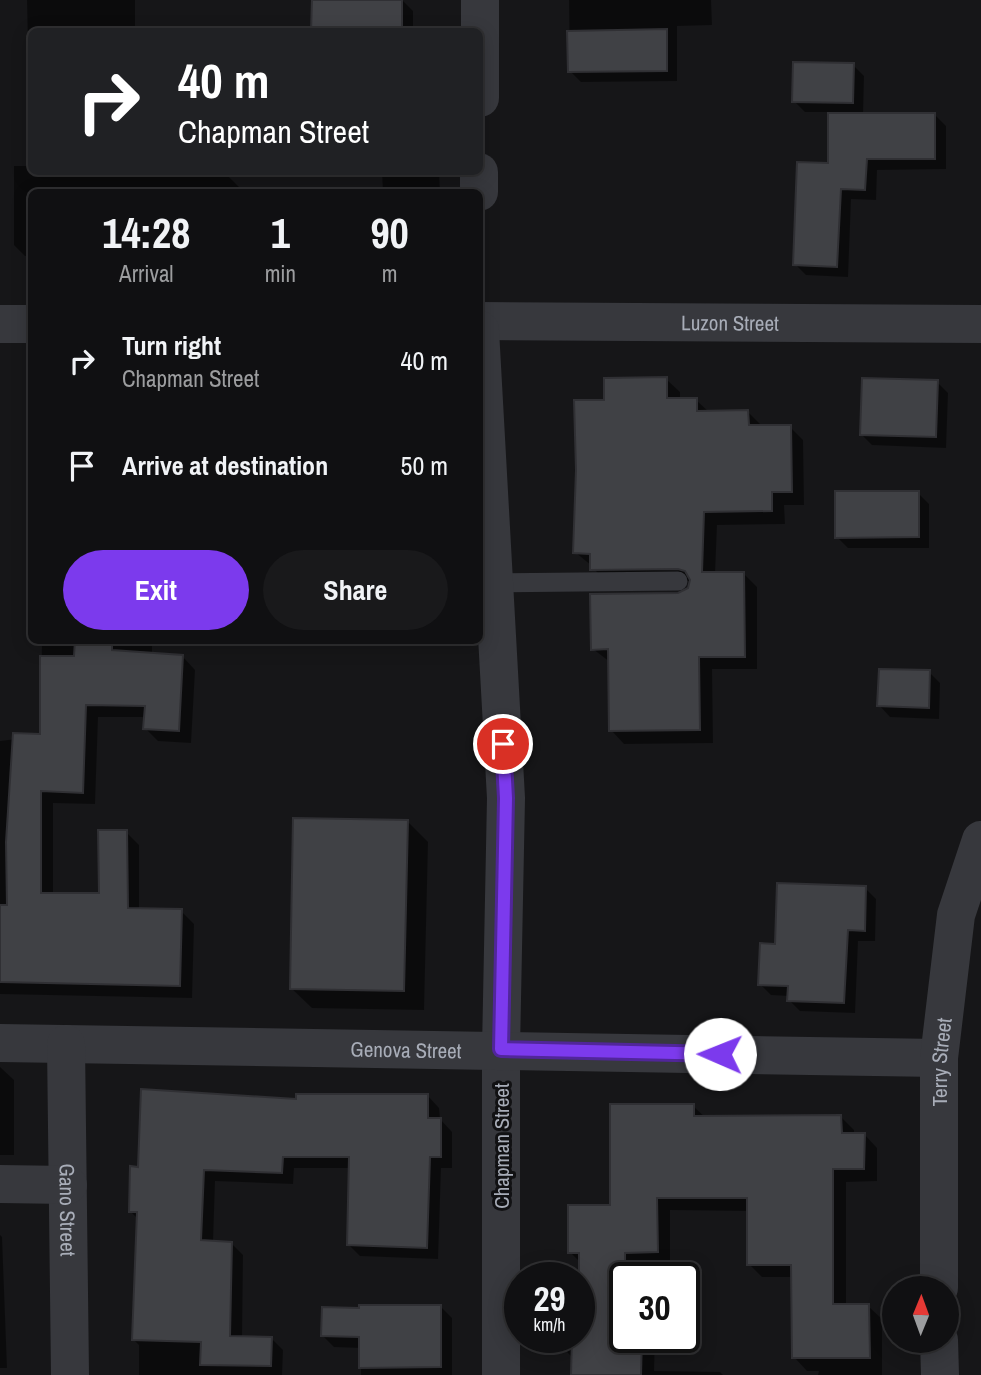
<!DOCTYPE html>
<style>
:root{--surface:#101012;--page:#19191b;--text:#f1f3f6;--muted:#9c9d9f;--line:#303032;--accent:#7c3aed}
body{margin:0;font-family:"Archivo Narrow",sans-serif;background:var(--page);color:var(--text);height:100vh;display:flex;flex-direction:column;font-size:26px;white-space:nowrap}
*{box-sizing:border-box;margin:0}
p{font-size:23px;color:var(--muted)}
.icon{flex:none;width:38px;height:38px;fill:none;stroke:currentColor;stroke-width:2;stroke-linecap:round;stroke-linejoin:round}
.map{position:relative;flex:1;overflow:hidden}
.side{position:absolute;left:28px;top:189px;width:455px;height:455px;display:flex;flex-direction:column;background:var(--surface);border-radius:10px;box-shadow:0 4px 18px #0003,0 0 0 2px var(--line)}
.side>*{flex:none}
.banner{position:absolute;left:28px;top:28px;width:455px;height:147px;border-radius:10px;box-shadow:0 4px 18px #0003,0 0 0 2px var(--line);background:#202124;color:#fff;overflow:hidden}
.needle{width:46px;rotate:1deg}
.controls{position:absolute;left:882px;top:1276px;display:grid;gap:14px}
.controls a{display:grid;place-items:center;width:77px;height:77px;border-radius:50%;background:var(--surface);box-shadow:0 4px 18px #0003,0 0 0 2px var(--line);font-size:35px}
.speed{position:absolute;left:504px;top:1262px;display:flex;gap:14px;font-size:35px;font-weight:700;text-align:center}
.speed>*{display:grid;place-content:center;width:91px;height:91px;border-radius:50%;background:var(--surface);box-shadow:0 4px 18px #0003,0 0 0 2px var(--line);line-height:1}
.speed small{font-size:18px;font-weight:400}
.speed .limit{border:4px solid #111;border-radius:10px;background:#fff;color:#111}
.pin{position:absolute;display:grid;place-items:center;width:60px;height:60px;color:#fff;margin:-30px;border:4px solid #fff;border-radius:50%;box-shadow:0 2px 7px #0007}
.me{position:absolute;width:77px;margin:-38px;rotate:271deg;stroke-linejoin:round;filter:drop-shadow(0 0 5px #0008)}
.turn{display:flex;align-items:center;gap:24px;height:147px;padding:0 35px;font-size:32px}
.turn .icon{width:91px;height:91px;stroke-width:2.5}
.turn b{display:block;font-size:49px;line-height:60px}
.eta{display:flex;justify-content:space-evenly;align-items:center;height:119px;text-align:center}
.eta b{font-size:42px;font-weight:700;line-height:49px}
.action{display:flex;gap:14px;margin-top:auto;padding:14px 35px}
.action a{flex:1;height:80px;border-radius:42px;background:var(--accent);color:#fff;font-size:28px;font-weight:700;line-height:80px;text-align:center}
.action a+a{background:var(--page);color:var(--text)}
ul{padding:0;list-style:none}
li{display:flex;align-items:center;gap:21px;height:105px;padding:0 35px}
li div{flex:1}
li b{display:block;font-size:26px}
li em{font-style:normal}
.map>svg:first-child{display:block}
</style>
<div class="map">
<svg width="981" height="1375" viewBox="0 0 981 1375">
<rect width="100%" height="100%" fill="#161618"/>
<path fill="#0007" d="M 27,0 L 135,0 L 135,29 L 145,32 L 32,32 L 32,92 L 29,89 Z
M 402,0 L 413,11 L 413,32 L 313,32 Z
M 569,0 L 711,0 L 712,25 L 677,26 L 677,81 L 581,82 L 570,71 Z
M 853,65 L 864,76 L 863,115 L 935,115 L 946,126 L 946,169 L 877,170 L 876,200 L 851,199 L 848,277 L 806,275 L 795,264 L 830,165 L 830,112 L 805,112 L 794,101 Z
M 14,166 L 32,166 L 32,172 L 69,172 L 74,176 L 228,176 L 239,187 L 238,192 L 32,192 L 32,256 L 25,256 L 14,245 Z
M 382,172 L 439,172 L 440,192 L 383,192 Z
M 666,379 L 680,392 L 680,400 L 696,400 L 709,412 L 748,412 L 761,425 L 790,427 L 803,440 L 804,505 L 784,505 L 785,524 L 717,525 L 715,574 L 743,573 L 757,587 L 757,669 L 712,669 L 713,743 L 624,744 L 611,730 L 610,662 L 593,649 L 686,593 L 692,581 L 605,582 L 592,566 L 575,552 L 606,402 Z
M 937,382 L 948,393 L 946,448 L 872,445 L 861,434 Z
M 918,493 L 929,504 L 929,548 L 848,548 L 837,537 Z
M 42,640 L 152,640 L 152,655 L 183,657 L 195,670 L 191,743 L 158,741 L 145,728 L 146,717 L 98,717 L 95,804 L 53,803 L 53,895 L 101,895 L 126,832 L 139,845 L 139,910 L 181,911 L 194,924 L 192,998 L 0,994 L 0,741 L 41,736 Z
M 929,672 L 940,683 L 939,719 L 890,717 L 879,705 Z
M 407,821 L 428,842 L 424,1010 L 312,1008 L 291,988 Z
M 865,888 L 876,899 L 875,941 L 858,941 L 855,1013 L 800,1011 L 789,1000 L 789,996 L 771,995 L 760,984 L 776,946 Z
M 0,1067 L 14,1080 L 14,1155 L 0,1155 Z
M 428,1096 L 439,1108 L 440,1119 L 452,1132 L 452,1168 L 441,1168 L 438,1259 L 360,1256 L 349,1245 L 351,1168 L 294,1168 L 293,1184 L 215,1181 L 213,1242 L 231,1243 L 243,1255 L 242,1338 L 271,1338 L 283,1350 L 282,1375 L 139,1375 L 139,1345 L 134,1340 L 138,1219 L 130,1211 L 140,1169 L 298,1101 Z
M 693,1106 L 706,1118 L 841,1117 L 854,1130 L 854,1134 L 864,1134 L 877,1148 L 877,1181 L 846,1182 L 846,1306 L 868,1306 L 882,1319 L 882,1375 L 818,1375 L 819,1371 L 807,1371 L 794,1357 L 793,1277 L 762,1277 L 749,1264 L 749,1211 L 670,1210 L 670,1265 L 583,1265 L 570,1252 L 612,1207 Z
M 0,1235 L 2,1237 L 7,1368 L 0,1368 Z
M 440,1306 L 452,1318 L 452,1375 L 361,1375 L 361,1348 L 334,1347 L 322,1335 L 323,1309 Z
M 567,1337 L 655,1337 L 654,1371 L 720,1372 L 723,1375 L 573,1375 L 573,1358 L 567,1352 Z"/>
<path fill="#404145" stroke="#303034" stroke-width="2" d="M 312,0 L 402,0 L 402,32 L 311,32 Z
M 667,29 L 667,71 L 568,72 L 567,31 Z
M 793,62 L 854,63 L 853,103 L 792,102 Z
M 828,113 L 935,113 L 935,159 L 867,159 L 865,190 L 841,189 L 837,267 L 793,265 L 797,162 L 828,163 Z
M 667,377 L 667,398 L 697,398 L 697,411 L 748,410 L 749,425 L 791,425 L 792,492 L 772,492 L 772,511 L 704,512 L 702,572 L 744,572 L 745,657 L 699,657 L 700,730 L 609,731 L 608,649 L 591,650 L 590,594 L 678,593 L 688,588 L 690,580 L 685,571 L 678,569 L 590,570 L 590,554 L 573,553 L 576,470 L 574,400 L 604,400 L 604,378 Z
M 862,378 L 938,380 L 936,437 L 860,435 Z
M 835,491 L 919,491 L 919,537 L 835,538 Z
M 75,640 L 112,640 L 112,650 L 183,655 L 179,731 L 143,729 L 145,706 L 86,705 L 83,793 L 41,791 L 41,893 L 99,893 L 98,830 L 127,830 L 128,908 L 182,909 L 180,986 L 0,982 L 0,905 L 7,905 L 6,842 L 13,733 L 40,734 L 40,656 L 74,656 Z
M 879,669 L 930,670 L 929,708 L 877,706 Z
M 293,818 L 408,820 L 404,991 L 290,989 Z
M 777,883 L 866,886 L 865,931 L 848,930 L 844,1003 L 787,1001 L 788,986 L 758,985 L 760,943 L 775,944 Z
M 141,1089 L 296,1099 L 296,1094 L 428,1094 L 428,1118 L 441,1118 L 441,1157 L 430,1157 L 427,1248 L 347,1245 L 349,1157 L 283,1157 L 282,1173 L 204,1170 L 201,1240 L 232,1242 L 230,1336 L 272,1337 L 271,1366 L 200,1365 L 201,1342 L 132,1340 L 137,1212 L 129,1212 L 130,1166 L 138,1167 Z
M 610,1104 L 694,1104 L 694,1116 L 841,1115 L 842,1133 L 865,1133 L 864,1169 L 833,1169 L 833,1304 L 869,1304 L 870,1358 L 792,1358 L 791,1265 L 747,1265 L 747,1198 L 657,1198 L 658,1252 L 625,1253 L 625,1337 L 642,1337 L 641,1375 L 571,1375 L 572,1337 L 579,1337 L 579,1253 L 568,1253 L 568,1205 L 610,1205 Z
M 359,1305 L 441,1305 L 441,1367 L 359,1368 L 359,1337 L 321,1336 L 322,1307 L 359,1308 Z"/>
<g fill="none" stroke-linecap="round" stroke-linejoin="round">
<path stroke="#37383d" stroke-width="19" d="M 493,583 L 678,581"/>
<g stroke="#37383d" stroke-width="38">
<path d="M 480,98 L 480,0"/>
<path d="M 479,192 L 479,172"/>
<path id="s1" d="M 480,321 L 981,324"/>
<path d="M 0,324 L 32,324"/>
<path d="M 480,330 L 506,798 L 501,1049 L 501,1375"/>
<path id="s2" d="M 0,1043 L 939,1058"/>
<path id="s3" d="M 66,1044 L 70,1375"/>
<path d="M 0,1184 L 68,1185"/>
<path id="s4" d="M 939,1288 L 939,1058 L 956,915 L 981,840"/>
<path d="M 939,1340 L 940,1375"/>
</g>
</g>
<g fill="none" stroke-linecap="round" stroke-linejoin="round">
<g stroke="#51269a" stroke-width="18">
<path id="route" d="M 503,744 L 506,798 L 501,1049 L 720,1054"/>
</g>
<use href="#route" stroke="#7c3aed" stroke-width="12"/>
</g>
<g text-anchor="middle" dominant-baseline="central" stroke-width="6" stroke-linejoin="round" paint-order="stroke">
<g font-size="21" fill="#a8adb8" stroke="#111113">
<text stroke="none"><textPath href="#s1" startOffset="250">Luzon Street</textPath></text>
<text stroke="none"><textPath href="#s2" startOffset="406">Genova Street</textPath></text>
<text stroke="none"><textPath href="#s4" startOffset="226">Terry Street</textPath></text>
<text transform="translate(501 1146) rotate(-90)">Chapman Street</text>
<text stroke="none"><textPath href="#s3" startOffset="166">Gano Street</textPath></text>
</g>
</g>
</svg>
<div class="controls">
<a><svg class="needle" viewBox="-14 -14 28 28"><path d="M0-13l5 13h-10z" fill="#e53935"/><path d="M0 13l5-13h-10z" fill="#9c9d9f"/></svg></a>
</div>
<div class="speed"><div>29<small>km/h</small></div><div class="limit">30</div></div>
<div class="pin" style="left:503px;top:744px;background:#d93025"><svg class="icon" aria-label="arrive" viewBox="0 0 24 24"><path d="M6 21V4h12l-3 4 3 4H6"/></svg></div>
<svg class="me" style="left:720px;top:1054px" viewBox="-20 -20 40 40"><circle r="19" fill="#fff"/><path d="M0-13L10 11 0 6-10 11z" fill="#7c3aed"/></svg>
<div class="banner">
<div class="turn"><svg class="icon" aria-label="right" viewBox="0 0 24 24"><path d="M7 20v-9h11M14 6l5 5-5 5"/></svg><div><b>40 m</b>Chapman Street</div></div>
</div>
<section class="side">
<div class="eta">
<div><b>14:28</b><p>Arrival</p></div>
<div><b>1</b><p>min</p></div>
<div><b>90</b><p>m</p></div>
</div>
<ul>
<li><svg class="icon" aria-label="right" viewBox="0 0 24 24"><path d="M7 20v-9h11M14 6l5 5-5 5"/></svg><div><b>Turn right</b><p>Chapman Street</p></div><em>40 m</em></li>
<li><svg class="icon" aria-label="arrive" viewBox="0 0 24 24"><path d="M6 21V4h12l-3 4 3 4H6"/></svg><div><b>Arrive at destination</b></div><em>50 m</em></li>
</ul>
<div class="action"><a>Exit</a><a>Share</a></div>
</section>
</div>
